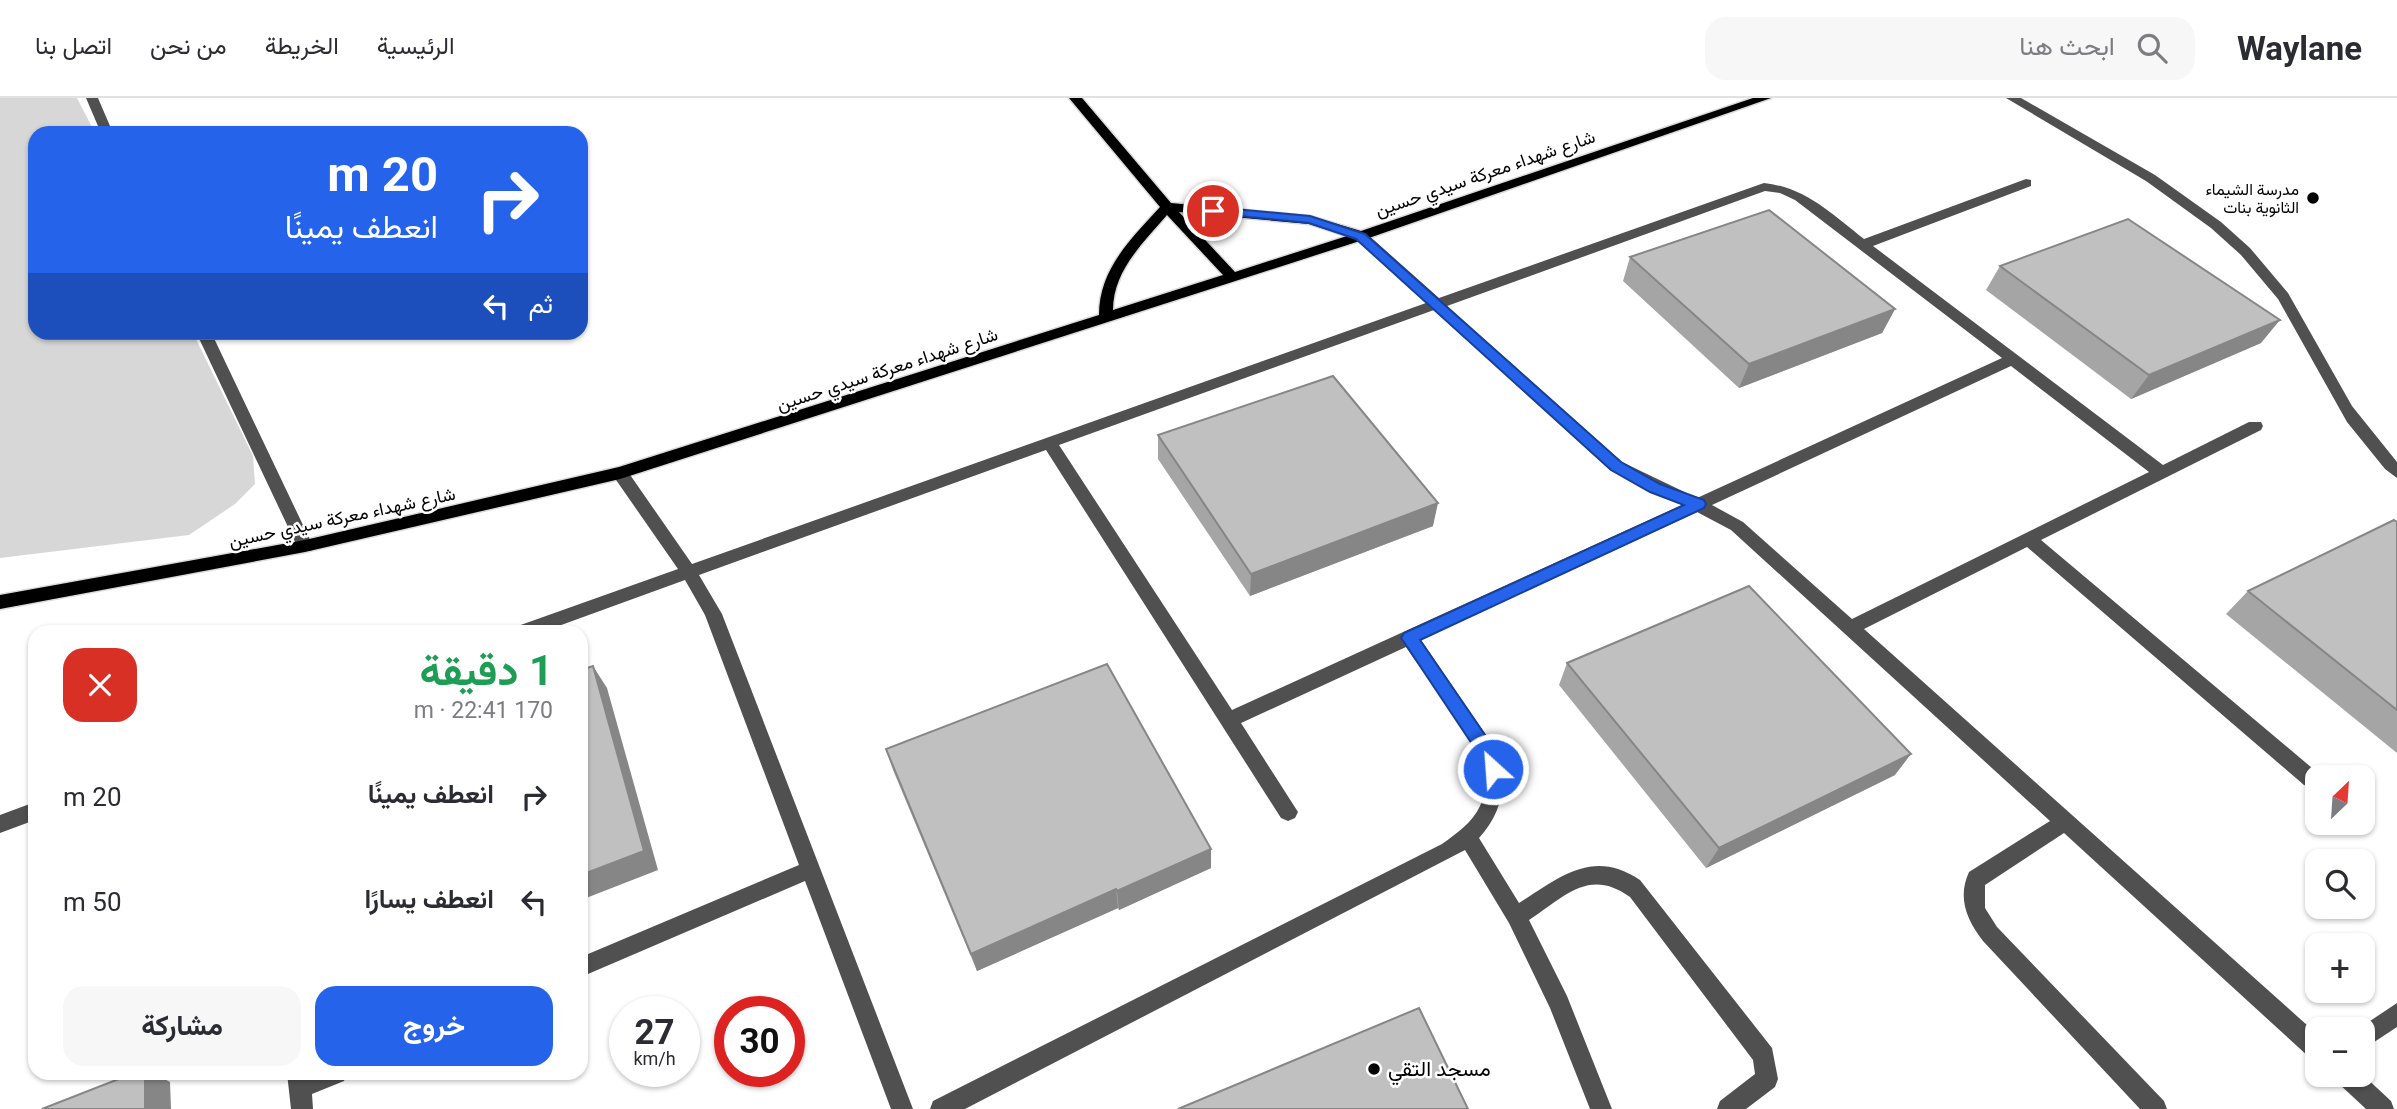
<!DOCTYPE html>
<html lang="ar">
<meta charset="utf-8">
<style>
:root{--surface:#fff;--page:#f7f7f7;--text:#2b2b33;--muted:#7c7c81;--line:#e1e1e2;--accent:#2563eb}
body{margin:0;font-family:Roboto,Vazirmatn,sans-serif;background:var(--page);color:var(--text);direction:rtl;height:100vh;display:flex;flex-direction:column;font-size:26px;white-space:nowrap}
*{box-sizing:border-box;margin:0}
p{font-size:23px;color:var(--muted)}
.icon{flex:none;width:38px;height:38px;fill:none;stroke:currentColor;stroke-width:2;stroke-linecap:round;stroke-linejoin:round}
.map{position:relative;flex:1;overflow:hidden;direction:ltr}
.panel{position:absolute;left:28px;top:527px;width:560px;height:455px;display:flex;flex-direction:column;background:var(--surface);border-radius:21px;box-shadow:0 2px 5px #0004;direction:rtl}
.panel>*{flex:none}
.banner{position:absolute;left:28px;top:28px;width:560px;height:214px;border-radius:21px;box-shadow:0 2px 5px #0004;direction:rtl;background:#2563eb;color:#fff;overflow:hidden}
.needle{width:46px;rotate:25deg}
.fabs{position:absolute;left:2305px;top:667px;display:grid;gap:14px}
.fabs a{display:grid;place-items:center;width:70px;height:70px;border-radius:14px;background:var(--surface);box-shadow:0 2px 5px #0004;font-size:35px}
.speed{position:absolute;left:609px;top:898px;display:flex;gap:14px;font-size:35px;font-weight:700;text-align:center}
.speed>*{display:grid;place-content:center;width:91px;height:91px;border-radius:50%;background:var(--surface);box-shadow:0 2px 5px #0004;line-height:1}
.speed small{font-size:18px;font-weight:400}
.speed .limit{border:10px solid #d22;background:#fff;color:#111}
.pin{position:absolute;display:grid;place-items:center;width:60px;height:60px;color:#fff;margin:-30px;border:4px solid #fff;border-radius:50%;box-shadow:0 2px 7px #0007}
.me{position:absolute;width:77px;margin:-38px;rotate:334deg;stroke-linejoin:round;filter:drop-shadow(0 0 5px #0008)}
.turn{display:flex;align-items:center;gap:24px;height:147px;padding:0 35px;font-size:32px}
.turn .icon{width:91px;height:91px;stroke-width:2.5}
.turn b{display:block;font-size:49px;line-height:60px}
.then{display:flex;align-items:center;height:66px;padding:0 35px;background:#0003;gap:14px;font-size:26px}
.round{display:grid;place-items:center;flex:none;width:74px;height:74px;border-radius:21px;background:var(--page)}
.overview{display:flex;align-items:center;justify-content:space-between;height:119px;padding:0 35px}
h1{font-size:42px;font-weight:700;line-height:52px;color:#1e9e55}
.action{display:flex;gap:14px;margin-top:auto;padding:14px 35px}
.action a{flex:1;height:80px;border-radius:21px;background:var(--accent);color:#fff;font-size:28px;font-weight:700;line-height:80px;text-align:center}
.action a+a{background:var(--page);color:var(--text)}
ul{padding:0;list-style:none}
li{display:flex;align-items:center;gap:21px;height:105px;padding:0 35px}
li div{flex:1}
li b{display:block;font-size:26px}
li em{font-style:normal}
header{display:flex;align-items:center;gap:42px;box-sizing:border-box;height:98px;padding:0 35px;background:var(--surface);border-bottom:2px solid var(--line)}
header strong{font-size:33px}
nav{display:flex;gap:38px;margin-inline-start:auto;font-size:24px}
.search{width:490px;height:63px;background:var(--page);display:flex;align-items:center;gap:18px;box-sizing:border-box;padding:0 24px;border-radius:21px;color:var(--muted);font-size:26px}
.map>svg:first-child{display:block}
</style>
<header>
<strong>Waylane</strong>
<div class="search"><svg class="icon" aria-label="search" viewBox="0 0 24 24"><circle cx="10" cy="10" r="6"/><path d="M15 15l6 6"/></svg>ابحث هنا</div>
<nav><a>الرئيسية</a><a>الخريطة</a><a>من نحن</a><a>اتصل بنا</a></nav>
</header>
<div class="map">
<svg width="2397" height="1011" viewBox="0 0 2397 1011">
<rect width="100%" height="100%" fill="#fff"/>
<path fill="#d7d7d7" d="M 0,0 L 77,0 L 95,35 L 35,35 L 35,234 L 193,235 L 253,358 L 255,386 L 235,406 L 189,437 L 0,460 Z"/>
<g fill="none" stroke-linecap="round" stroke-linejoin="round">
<g stroke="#dbdbdb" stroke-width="3">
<path id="major" d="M 1069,0 L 1082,0 L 1171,105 L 1310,118 L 1361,133 L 1753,0 L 1771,0 L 1366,141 L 620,381 L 305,454 L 0,511 L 0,497 L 305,442 L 619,369 L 1099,217 C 1099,171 1131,141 1160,109 ZM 1179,114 L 1309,126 L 1347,138 L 1235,174 ZM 1167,117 L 1223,177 L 1113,212 C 1113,173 1143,145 1167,117 Z"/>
</g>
<path fill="#505050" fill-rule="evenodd" d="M 86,0 L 98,0 L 113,35 L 101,35 Z
M 2006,0 L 2021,0 L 2155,77 L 2221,124 L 2250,150 L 2288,195 L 2352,308 L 2397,364 L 2397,380 L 2385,371 L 2347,324 L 2278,201 L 2241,157 L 2211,130 L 2146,83 Z
M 2026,81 L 2031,82 L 2031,88 L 1873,148 L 2163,367 L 2249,324 L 2261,324 L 2263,328 L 2261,332 L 2041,442 L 2318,675 L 2320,679 L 2317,679 L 2317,687 L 2311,689 L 2304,687 L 2027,449 L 1864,531 L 2317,936 L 2317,962 L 2309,959 L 2064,735 L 1985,787 L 1985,810 L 1997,829 L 2164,1003 L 2167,1011 L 2140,1011 L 1983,843 C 1967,822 1957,800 1969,774 L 2050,723 L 1731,432 L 1697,414 L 1421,542 L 1498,655 C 1506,688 1503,714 1479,740 L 1519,805 C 1560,779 1593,750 1640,782 L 1772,950 L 1778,981 L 1775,989 L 1746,1011 L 1717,1011 L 1720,1003 L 1755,976 L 1753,962 L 1630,799 C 1589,769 1564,799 1529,822 L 1567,898 L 1612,1011 L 1590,1011 L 1550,910 L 1509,825 L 1465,752 L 965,1011 L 930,1011 L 933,1003 L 1442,746 C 1456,736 1473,724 1480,708 C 1487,694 1485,670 1478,656 C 1459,620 1429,583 1406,549 L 1241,625 L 1298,714 L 1295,720 L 1288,723 L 1281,720 L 1046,352 L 699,477 L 722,516 L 913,1011 L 891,1011 L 805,783 L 581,879 L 581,859 L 799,767 L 705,517 L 685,482 L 542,534 L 512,534 L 515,529 L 678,471 L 614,379 L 612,375 L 614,371 L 626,371 L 692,466 L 1426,205 L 1356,141 L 1356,135 L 1366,135 L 1439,200 L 1764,85 C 1805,89 1833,117 1864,141 ZM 1765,93 L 1780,95 L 1795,102 L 2002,260 L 1697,400 L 1622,364 L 1447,208 ZM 1434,212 L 1610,372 L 1682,407 L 1232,612 L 1059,347 ZM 2011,268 L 2149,374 L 1852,521 L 1743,424 L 1712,407 Z
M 196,234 L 211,234 L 313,448 L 311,453 L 299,453 L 297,448 Z
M 35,704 L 35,722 L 0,735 L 0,717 Z
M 2397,905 L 2397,929 L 2362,952 L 2362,931 L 2358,931 Z
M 287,975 L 347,975 L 344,983 L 312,996 L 313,1011 L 291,1011 Z
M 2334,976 L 2362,976 L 2391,1003 L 2394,1011 L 2366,1011 L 2337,984 Z"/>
<use href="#major" fill="#000" fill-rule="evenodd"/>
</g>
<path fill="#a5a5a5" d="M 1630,159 L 1895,211 L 1882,235 L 1739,290 L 1623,183 Z
M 2000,168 L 2261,245 L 2131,301 L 1986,192 Z
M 1158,337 L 1433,428 L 1250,498 L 1158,361 Z
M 2397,424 L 2397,655 L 2226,516 L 2248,493 Z
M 1567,565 L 1895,677 L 1706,770 L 1559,587 Z
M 886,651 L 1211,770 L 1119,812 L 1118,810 L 977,873 L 893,672 Z"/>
<path fill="#868686" d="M 1895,211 L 1882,235 L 1739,290 L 1749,266 Z
M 2280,222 L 2261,245 L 2131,301 L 2149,277 Z
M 1438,405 L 1433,428 L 1250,498 L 1251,476 Z
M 593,568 L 607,590 L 658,772 L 581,802 L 581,777 Z
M 1911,656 L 1895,677 L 1706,770 L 1719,750 Z
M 1211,751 L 1211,770 L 1119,812 L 1117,793 Z
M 1116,791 L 1118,810 L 977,873 L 971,856 Z
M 145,975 L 153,975 L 170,984 L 171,1011 L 145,1011 Z"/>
<path fill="#c0c0c0" stroke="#868686" stroke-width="2" d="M 1769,112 L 1895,211 L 1749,266 L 1630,159 Z
M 2128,121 L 2280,222 L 2149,277 L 2000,168 Z
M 1333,278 L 1438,405 L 1251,476 L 1158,337 Z
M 2394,422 L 2397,424 L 2397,612 L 2248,493 Z
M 1749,488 L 1911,656 L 1719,750 L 1567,565 Z
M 1107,566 L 1211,751 L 1117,793 L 1116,791 L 971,856 L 886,651 Z
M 593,568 L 644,753 L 581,777 L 581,572 Z
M 1419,910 L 1468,1011 L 1178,1011 Z
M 134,975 L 145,975 L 145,1011 L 42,1011 Z"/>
<path fill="#2563eb" stroke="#184099" stroke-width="2" d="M 1213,109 L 1310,118 L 1365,136 L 1621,364 L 1660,386 L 1704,402 L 1706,406 L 1704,410 L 1420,542 L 1494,650 L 1501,671 L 1499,677 L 1493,679 L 1487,677 L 1480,658 L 1404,544 L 1401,540 L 1404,535 L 1684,407 L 1650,394 L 1611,372 L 1356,141 L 1309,125 L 1209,115 L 1209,110 Z"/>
<g fill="#000" stroke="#fff" stroke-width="2.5">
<circle cx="2313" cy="100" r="7"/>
<circle cx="1374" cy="971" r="7"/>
</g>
<g text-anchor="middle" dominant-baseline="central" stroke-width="5" stroke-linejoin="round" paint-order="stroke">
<g font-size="16" fill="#000" stroke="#fff" text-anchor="end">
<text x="2299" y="91">مدرسة الشيماء<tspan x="2299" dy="18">الثانوية بنات</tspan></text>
</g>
<g font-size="18" fill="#000" stroke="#fff">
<text transform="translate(1485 75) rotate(-19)">شارع شهداء معركة سيدي حسين</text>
<text transform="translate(887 271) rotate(-18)">شارع شهداء معركة سيدي حسين</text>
<text transform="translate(342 419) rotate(-12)">شارع شهداء معركة سيدي حسين</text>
</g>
<g font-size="21" fill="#000" stroke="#fff" text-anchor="start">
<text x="1388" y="971">مسجد التقي</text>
</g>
</g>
</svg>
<div class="fabs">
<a><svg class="needle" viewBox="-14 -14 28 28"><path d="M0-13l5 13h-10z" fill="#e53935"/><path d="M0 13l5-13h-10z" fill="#7c7c81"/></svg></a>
<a><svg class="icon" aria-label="search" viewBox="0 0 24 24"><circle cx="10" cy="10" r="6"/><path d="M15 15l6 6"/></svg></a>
<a>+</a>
<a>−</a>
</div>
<div class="speed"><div>27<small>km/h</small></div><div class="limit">30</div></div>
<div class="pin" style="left:1213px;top:113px;background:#d93025"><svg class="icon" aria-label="arrive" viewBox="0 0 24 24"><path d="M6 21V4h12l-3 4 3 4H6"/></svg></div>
<svg class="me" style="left:1493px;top:671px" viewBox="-20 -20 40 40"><circle r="17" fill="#2563eb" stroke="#fff" stroke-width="3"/><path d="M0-11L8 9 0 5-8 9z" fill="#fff"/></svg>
<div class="banner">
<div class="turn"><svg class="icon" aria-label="right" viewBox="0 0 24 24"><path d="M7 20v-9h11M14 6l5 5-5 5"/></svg><div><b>20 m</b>انعطف يمينًا</div></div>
<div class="then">ثم<svg class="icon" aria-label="left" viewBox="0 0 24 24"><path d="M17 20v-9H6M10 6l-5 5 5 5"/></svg></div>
</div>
<section class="panel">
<div class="overview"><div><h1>1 دقيقة</h1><p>170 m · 22:41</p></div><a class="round" style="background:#d93025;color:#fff"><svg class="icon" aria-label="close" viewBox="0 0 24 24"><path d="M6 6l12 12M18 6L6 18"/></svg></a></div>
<ul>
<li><svg class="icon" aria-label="right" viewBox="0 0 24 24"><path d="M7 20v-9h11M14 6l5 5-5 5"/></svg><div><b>انعطف يمينًا</b></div><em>20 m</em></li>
<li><svg class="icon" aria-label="left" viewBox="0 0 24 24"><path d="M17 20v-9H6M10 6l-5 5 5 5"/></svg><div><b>انعطف يسارًا</b></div><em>50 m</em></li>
</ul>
<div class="action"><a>خروج</a><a>مشاركة</a></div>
</section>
</div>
